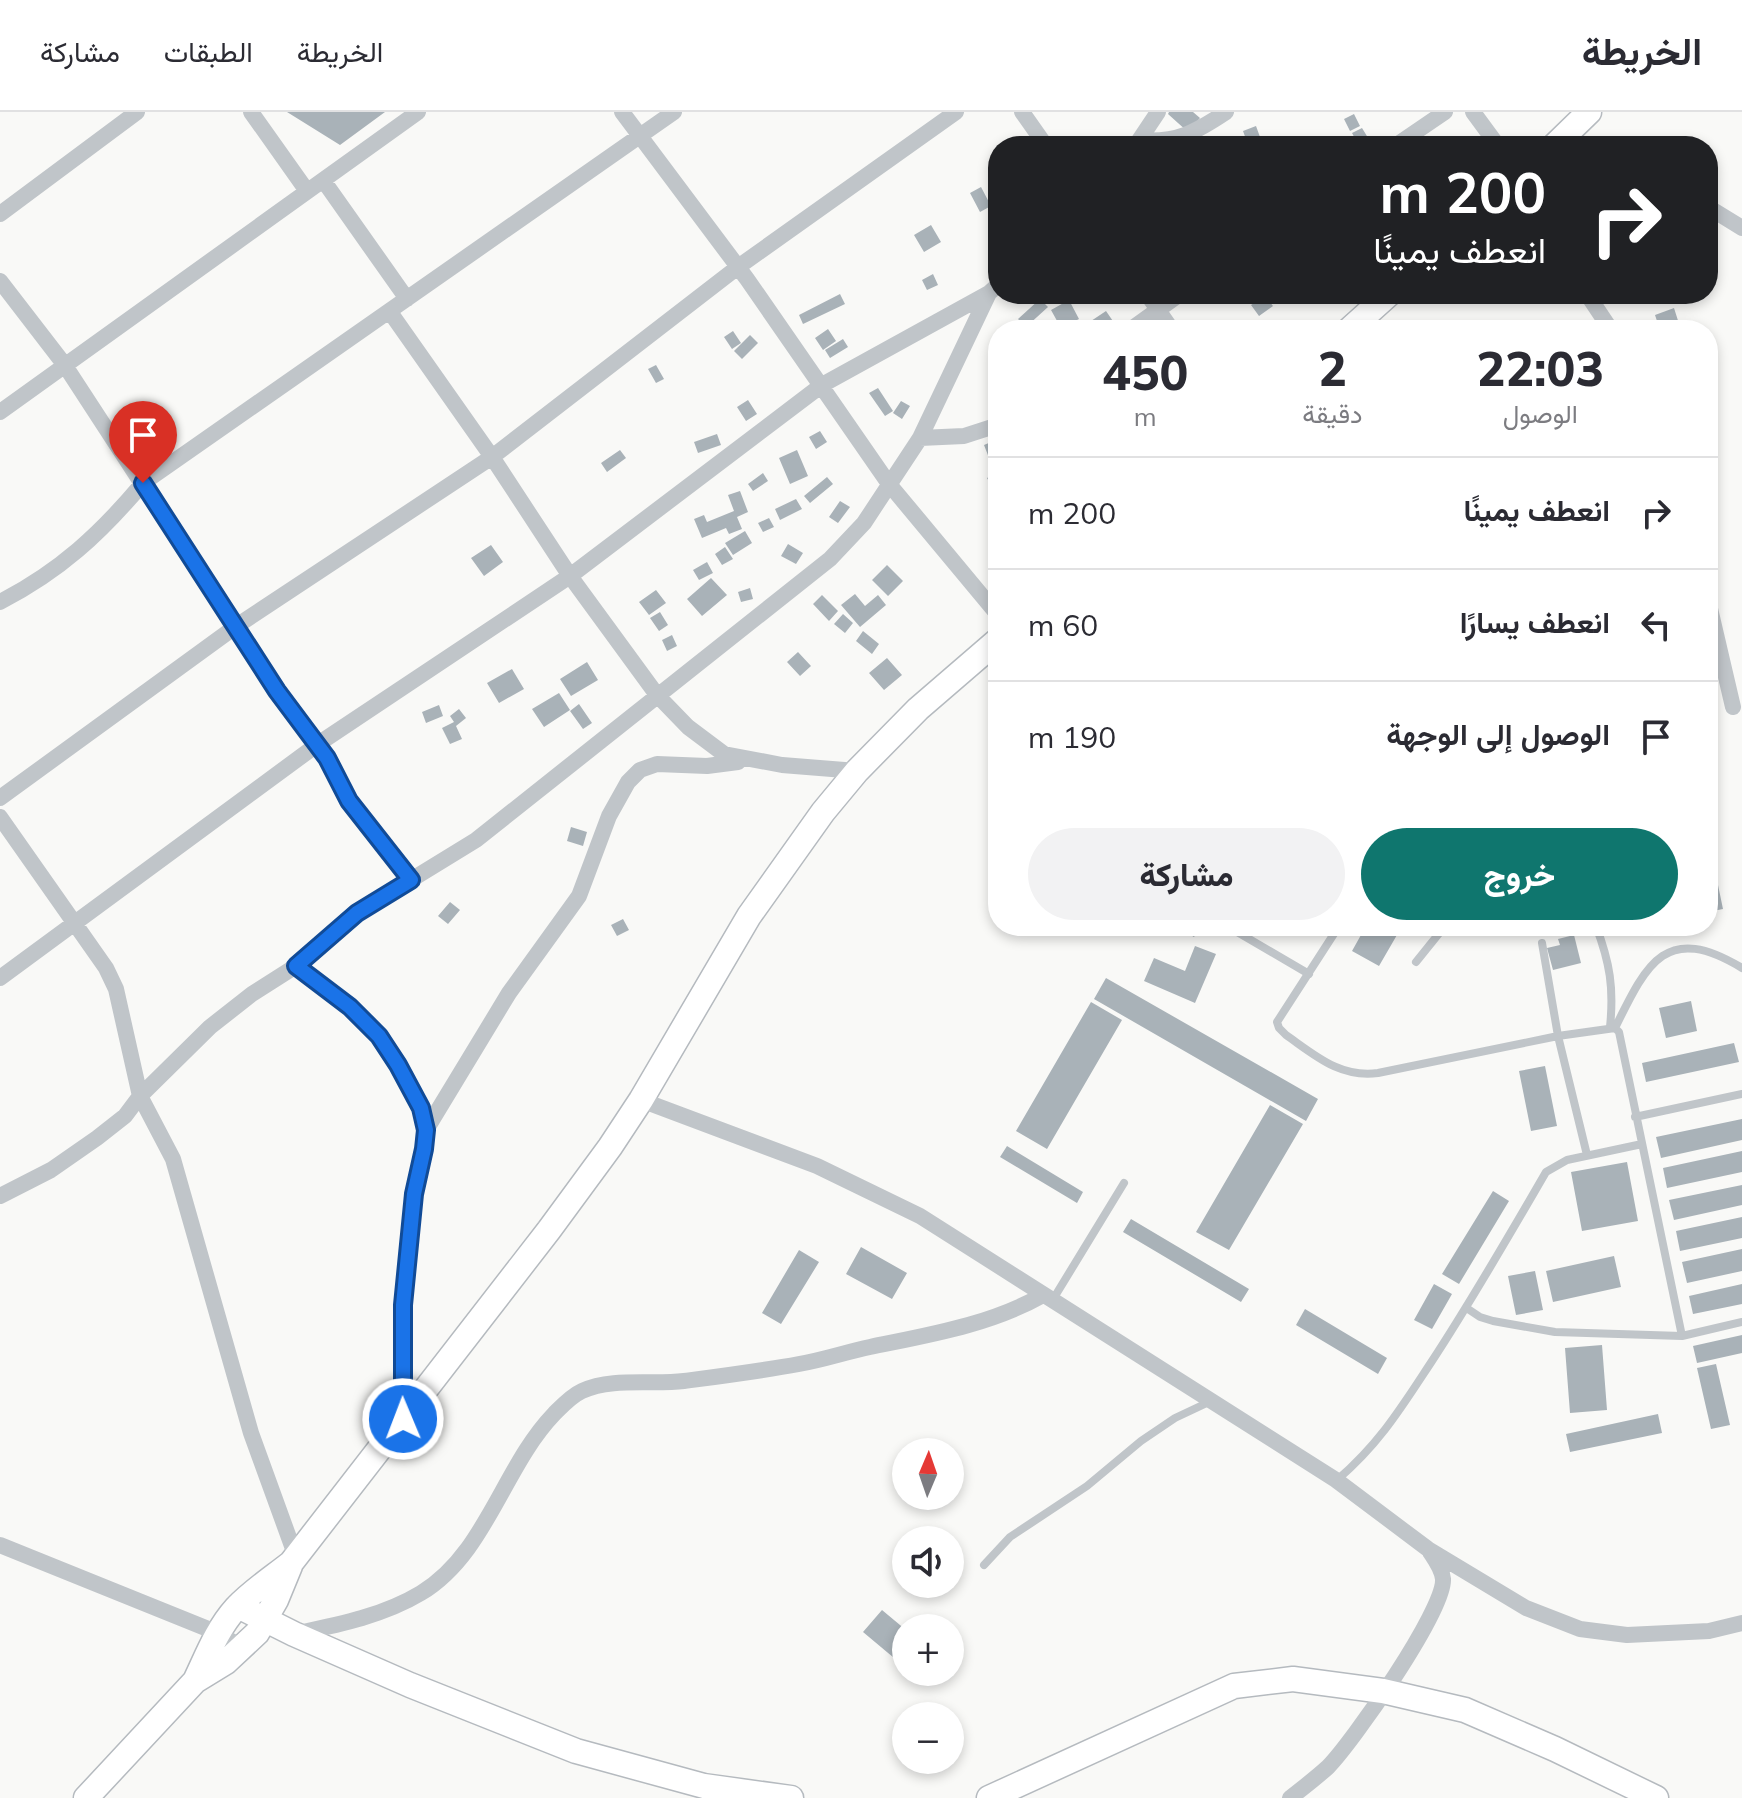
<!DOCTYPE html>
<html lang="ar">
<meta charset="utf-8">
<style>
:root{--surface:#fff;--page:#f2f2f3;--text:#2b2b33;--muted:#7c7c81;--line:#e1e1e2;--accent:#0f766e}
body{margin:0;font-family:Mulish,Vazirmatn,sans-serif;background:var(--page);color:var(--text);direction:rtl;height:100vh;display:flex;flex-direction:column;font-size:30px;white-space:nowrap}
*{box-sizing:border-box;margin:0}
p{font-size:26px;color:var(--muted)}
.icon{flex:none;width:44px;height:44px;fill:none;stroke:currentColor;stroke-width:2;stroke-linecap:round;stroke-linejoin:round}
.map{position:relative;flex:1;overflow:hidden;direction:ltr}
.sheet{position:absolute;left:988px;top:208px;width:730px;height:616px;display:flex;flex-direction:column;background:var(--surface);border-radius:32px;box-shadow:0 4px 12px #0003;direction:rtl}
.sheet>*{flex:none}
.hud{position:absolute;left:988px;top:24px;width:730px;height:168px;border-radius:32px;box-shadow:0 4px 12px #0003;direction:rtl;background:#202124;color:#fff;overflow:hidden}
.needle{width:52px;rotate:2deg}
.buttons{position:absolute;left:892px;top:1326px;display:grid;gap:16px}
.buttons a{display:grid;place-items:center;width:72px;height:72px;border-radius:50%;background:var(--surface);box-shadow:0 4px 12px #0003;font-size:40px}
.pin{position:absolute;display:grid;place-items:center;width:68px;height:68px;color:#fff;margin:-82px -34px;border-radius:50% 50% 50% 0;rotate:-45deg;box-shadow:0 0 8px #0007}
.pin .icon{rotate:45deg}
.me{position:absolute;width:88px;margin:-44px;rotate:359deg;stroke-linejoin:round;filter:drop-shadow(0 0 6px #0008)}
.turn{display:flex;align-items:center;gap:28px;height:168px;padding:0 40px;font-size:36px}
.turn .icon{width:104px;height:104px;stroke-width:2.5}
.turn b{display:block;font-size:56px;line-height:68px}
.eta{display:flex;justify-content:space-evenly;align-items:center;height:136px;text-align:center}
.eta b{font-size:48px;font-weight:800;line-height:56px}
.button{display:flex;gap:16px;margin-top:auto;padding:16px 40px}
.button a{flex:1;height:92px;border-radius:48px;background:var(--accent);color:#fff;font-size:32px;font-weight:800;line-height:92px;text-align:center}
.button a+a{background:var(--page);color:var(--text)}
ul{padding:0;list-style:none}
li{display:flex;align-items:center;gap:24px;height:112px;padding:0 40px;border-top:2px solid var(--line)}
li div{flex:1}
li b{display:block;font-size:30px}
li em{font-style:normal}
header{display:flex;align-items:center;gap:48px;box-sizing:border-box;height:112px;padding:0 40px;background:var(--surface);border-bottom:2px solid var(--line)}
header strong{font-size:38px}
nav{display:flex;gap:44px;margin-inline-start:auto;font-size:28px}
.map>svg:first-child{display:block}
</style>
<header>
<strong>الخريطة</strong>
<nav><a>الخريطة</a><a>الطبقات</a><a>مشاركة</a></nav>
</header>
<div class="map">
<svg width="1742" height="1686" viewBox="0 0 1742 1686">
<rect width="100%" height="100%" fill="#f9f9f7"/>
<path fill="#a9b2b8" d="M 287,0 L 385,0 L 340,33 Z
M 1169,0 L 1193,0 L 1200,6 L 1188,20 L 1168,2 Z
M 1354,2 L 1360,14 L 1350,19 L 1344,7 Z
M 1256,14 L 1260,25 L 1247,30 L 1243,19 Z
M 1362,16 L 1373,34 L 1359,34 L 1352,21 Z
M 981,75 L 991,94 L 980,100 L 970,81 Z
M 931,113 L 941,130 L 924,140 L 914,123 Z
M 933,162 L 938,173 L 927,178 L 922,168 Z
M 840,182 L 845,192 L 803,212 L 799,203 Z
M 1265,184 L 1273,194 L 1259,204 L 1251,193 Z
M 1040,187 L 1048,195 L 1026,215 L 1018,207 Z
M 1069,188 L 1079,207 L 1061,216 L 1051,198 Z
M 1674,196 L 1681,218 L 1660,218 L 1655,203 Z
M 1106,199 L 1117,215 L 1113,218 L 1096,218 L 1091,209 Z
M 828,217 L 836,229 L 823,238 L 815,226 Z
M 733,219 L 741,231 L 732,237 L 724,225 Z
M 750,223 L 758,231 L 742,247 L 734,239 Z
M 843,227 L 848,235 L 830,246 L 825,238 Z
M 656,253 L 664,267 L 656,271 L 648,257 Z
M 878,276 L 893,299 L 885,304 L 869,281 Z
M 748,288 L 757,302 L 746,309 L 737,295 Z
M 901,289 L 910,294 L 902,307 L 893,301 Z
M 820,319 L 827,330 L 816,337 L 809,325 Z
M 717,322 L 721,333 L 698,341 L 694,330 Z
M 998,327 L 998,348 L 991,351 L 984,333 Z
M 620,338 L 626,346 L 607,360 L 601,351 Z
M 797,338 L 808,364 L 790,372 L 779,346 Z
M 763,361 L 768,369 L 753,379 L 748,372 Z
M 996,361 L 998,364 L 998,385 L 987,366 Z
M 827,365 L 833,372 L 810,391 L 804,384 Z
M 740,379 L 748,400 L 737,405 L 742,417 L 729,422 L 726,416 L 702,426 L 694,407 L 704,403 L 707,410 L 734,399 L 728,383 Z
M 796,387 L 802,397 L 780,408 L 775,397 Z
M 840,389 L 850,395 L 838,411 L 829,405 Z
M 769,406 L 774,415 L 763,420 L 758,411 Z
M 745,419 L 752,431 L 733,443 L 725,431 Z
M 788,432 L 803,441 L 796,452 L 781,444 Z
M 491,433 L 503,450 L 484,464 L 471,446 Z
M 725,435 L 733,447 L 722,453 L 715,442 Z
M 707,450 L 713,461 L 699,468 L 693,458 Z
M 887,453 L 903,469 L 888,484 L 872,468 Z
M 711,466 L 727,483 L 702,504 L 687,487 Z
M 750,476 L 753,487 L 741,490 L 738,480 Z
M 656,478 L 666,491 L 649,503 L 639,490 Z
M 855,482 L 865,494 L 878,483 L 886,493 L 860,515 L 841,493 Z
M 822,483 L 838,499 L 829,509 L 813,492 Z
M 660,500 L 668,513 L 659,519 L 650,506 Z
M 843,502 L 853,511 L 845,521 L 834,512 Z
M 863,519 L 879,532 L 872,542 L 856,529 Z
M 672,523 L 677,534 L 667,539 L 662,528 Z
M 798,540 L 811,554 L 800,564 L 787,550 Z
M 887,546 L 902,563 L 884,578 L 869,561 Z
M 587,550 L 598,568 L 571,584 L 560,567 Z
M 512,557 L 524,577 L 499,591 L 487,571 Z
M 559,581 L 570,598 L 544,615 L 532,597 Z
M 579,592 L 592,611 L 583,617 L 570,599 Z
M 439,593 L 443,604 L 426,611 L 422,600 Z
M 459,597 L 466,606 L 456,614 L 462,627 L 450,632 L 442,616 L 454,610 L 450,604 Z
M 571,715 L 587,720 L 583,734 L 567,729 Z
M 1718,773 L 1723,797 L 1708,800 L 1708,775 Z
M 450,790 L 460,798 L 448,812 L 438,804 Z
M 623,807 L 629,818 L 617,824 L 611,813 Z
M 1175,814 L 1201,814 L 1194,825 Z
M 1366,814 L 1383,819 L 1386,814 L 1401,816 L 1379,854 L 1352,839 Z
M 1479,814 L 1512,814 L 1513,820 L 1480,822 Z
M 1574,823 L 1581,851 L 1553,858 L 1547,836 L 1560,833 L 1558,827 Z
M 1195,834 L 1216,842 L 1195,891 L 1144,869 L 1154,846 L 1185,859 Z
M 1106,866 L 1318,987 L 1306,1009 L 1094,887 Z
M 1691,889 L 1697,919 L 1666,926 L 1659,896 Z
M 1091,890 L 1122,908 L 1047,1037 L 1016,1019 Z
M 1734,931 L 1739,950 L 1646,970 L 1642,951 Z
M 1545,954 L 1557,1014 L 1531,1019 L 1519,959 Z
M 1270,993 L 1303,1012 L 1229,1138 L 1196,1120 Z
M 1742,1007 L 1742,1028 L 1661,1046 L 1656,1025 Z
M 1007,1034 L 1083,1080 L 1077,1091 L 1000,1045 Z
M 1742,1039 L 1742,1060 L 1667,1076 L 1663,1056 Z
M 1627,1050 L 1638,1109 L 1582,1119 L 1571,1060 Z
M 1742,1073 L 1742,1093 L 1674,1108 L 1669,1088 Z
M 1493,1079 L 1509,1089 L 1459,1172 L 1442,1162 Z
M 1742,1105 L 1742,1126 L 1680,1139 L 1676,1119 Z
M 1131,1107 L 1249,1177 L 1241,1190 L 1123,1120 Z
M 861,1135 L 907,1161 L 892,1187 L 846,1162 Z
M 1742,1137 L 1742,1159 L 1687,1171 L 1682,1150 Z
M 799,1138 L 819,1150 L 781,1212 L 762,1201 Z
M 1614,1144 L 1621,1175 L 1553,1190 L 1546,1159 Z
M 1535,1159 L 1543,1198 L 1516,1203 L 1508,1164 Z
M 1434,1172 L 1452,1182 L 1432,1217 L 1414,1208 Z
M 1742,1172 L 1742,1192 L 1693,1202 L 1689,1184 Z
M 1305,1197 L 1387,1246 L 1378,1262 L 1296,1213 Z
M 1742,1223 L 1742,1241 L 1697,1251 L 1693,1234 Z
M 1602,1233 L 1607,1298 L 1570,1301 L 1565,1236 Z
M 1716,1252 L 1730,1313 L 1711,1317 L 1697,1256 Z
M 1658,1302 L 1662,1321 L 1570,1340 L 1566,1322 Z
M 882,1498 L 906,1518 L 906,1556 L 863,1520 Z"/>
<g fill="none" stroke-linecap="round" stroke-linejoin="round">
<g stroke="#b5babf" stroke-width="27">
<path id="secondary" d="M 1554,34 L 1589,0
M 1349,218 L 1389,182
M 238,1494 L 294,1522 L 410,1573 L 576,1639 L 704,1674 L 791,1686
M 195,1569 C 207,1544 217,1517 236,1496 C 252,1479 272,1466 291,1451 L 549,1118 L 610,1035 L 641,988 L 749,804 L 823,700 L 857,659 L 918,597 L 998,528
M 86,1686 L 195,1569 L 226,1550 L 257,1521 L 276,1488 L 290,1454
M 989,1686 L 1234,1574 L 1293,1567 L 1383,1579 L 1465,1598 L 1555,1637 L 1656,1686"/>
</g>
<path stroke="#c0c5c9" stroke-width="8" d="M 1227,814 L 1309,862
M 1339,814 L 1277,910 L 1279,916 L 1286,923 C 1316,944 1340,966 1378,961 L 1558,924 L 1615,916
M 1596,814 C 1610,851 1614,876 1610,915
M 1542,831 L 1558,924 L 1587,1043
M 1416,850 L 1445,814
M 1615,916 L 1619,920 L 1682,1224
M 1615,916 C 1647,851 1666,810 1742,856
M 1635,1005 L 1742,982
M 1052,1189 L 1124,1071
M 1468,1197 L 1480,1205 L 1493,1209 L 1555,1220 L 1682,1224 L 1742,1210
M 1337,1368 C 1380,1331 1401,1296 1432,1249 C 1472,1188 1509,1124 1546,1060 L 1567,1048 L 1642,1032
M 984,1453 L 1010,1425 L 1087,1374 L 1141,1329 L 1175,1306 L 1209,1290"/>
<path stroke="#c0c5c9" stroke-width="16" d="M 251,0 L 307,79
M 622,0 L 747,167 L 889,372 L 998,503
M 1022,0 L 1046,34
M 1473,0 L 1498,34
M 1140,28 C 1177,31 1196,20 1226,0
M 1136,33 L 1158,0
M 1395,34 L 1445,0
M 323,68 L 407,187
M 1708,95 L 1742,116
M 0,102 L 137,0
M 0,169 L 64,252 L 277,579 L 327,646 L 349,689 L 411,768
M 1147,182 L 1172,218
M 1587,182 L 1611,218
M 390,200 L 492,345 L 570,464 L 657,583 L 688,615 L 724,642 L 782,653 L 857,659
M 1130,218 L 1180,182
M 0,300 L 418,0
M 920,326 L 964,324 L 998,313
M 1708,488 L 1733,595
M 0,490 C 60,459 100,422 143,371 L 674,0
M 0,686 L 235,515 L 492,345 L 738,155 L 956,0
M 0,705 L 106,856 L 116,877 L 140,984 L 173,1047 L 251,1321 L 296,1445
M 296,854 L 350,895 L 379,924 L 398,953 L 421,996 L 426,1018 L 414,1082 L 403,1193 L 403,1307
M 0,866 L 318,632 L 570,464 L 822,273 L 989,181
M 641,988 L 817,1054 L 920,1104 L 1336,1368 L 1428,1437 L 1526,1496 L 1580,1517 L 1627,1523 L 1709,1519 L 1742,1511
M 426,1018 L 509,881 L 579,784 L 609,704 L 628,670 L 640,658 L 657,652 L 707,654 L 738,650
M 0,1084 L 51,1058 L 97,1026 L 125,1004 L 140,984 L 210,915 L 252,882 L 296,854 L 357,801 L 476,728 L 830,447 L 864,411 L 920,326 L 989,181 L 998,173
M 0,1433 L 218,1521 L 243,1536
M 294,1522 C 337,1513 383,1504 421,1481 C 486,1442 503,1355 554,1302 C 562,1294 571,1284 582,1279 C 612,1265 652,1273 684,1269 C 722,1264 761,1259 799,1252 C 823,1248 846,1240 870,1235 C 928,1223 990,1213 1043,1183
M 1290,1686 C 1303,1676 1316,1666 1328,1655 C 1352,1631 1445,1498 1443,1467 C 1442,1457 1436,1449 1430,1440"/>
<use href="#secondary" stroke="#fff" stroke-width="24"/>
</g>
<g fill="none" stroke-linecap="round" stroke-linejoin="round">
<g stroke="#114b97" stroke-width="20">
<path id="route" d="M 143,371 L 277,579 L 327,646 L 349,689 L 411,768 L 357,801 L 296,854 L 350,895 L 379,924 L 398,953 L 421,996 L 426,1018 L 424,1037 L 414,1082 L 403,1193 L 403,1307"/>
</g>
<use href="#route" stroke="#1a73e8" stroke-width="14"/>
</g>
</svg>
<div class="buttons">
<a><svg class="needle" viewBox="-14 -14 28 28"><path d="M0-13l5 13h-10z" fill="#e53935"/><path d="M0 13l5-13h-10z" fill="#7c7c81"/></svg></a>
<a><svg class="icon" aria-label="sound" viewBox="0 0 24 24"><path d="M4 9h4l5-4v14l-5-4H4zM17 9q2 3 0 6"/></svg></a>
<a>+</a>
<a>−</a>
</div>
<div class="pin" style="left:143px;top:371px;background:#d93025"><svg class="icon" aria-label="arrive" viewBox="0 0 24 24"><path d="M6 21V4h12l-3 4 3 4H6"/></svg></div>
<svg class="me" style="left:403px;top:1307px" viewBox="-20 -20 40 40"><circle r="17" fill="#1a73e8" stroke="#fff" stroke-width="3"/><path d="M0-11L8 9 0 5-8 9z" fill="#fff"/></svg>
<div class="hud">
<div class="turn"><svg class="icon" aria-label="right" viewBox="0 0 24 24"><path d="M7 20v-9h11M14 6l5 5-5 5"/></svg><div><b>200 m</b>انعطف يمينًا</div></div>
</div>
<section class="sheet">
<div class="eta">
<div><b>22:03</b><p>الوصول</p></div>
<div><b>2</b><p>دقيقة</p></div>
<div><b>450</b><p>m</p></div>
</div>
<ul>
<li><svg class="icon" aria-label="right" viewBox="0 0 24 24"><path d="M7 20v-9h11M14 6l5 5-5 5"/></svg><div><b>انعطف يمينًا</b></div><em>200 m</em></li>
<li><svg class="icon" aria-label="left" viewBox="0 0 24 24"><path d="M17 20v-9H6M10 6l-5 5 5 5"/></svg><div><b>انعطف يسارًا</b></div><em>60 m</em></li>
<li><svg class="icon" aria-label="arrive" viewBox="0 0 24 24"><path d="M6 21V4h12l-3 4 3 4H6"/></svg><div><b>الوصول إلى الوجهة</b></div><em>190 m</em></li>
</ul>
<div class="button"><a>خروج</a><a>مشاركة</a></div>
</section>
</div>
